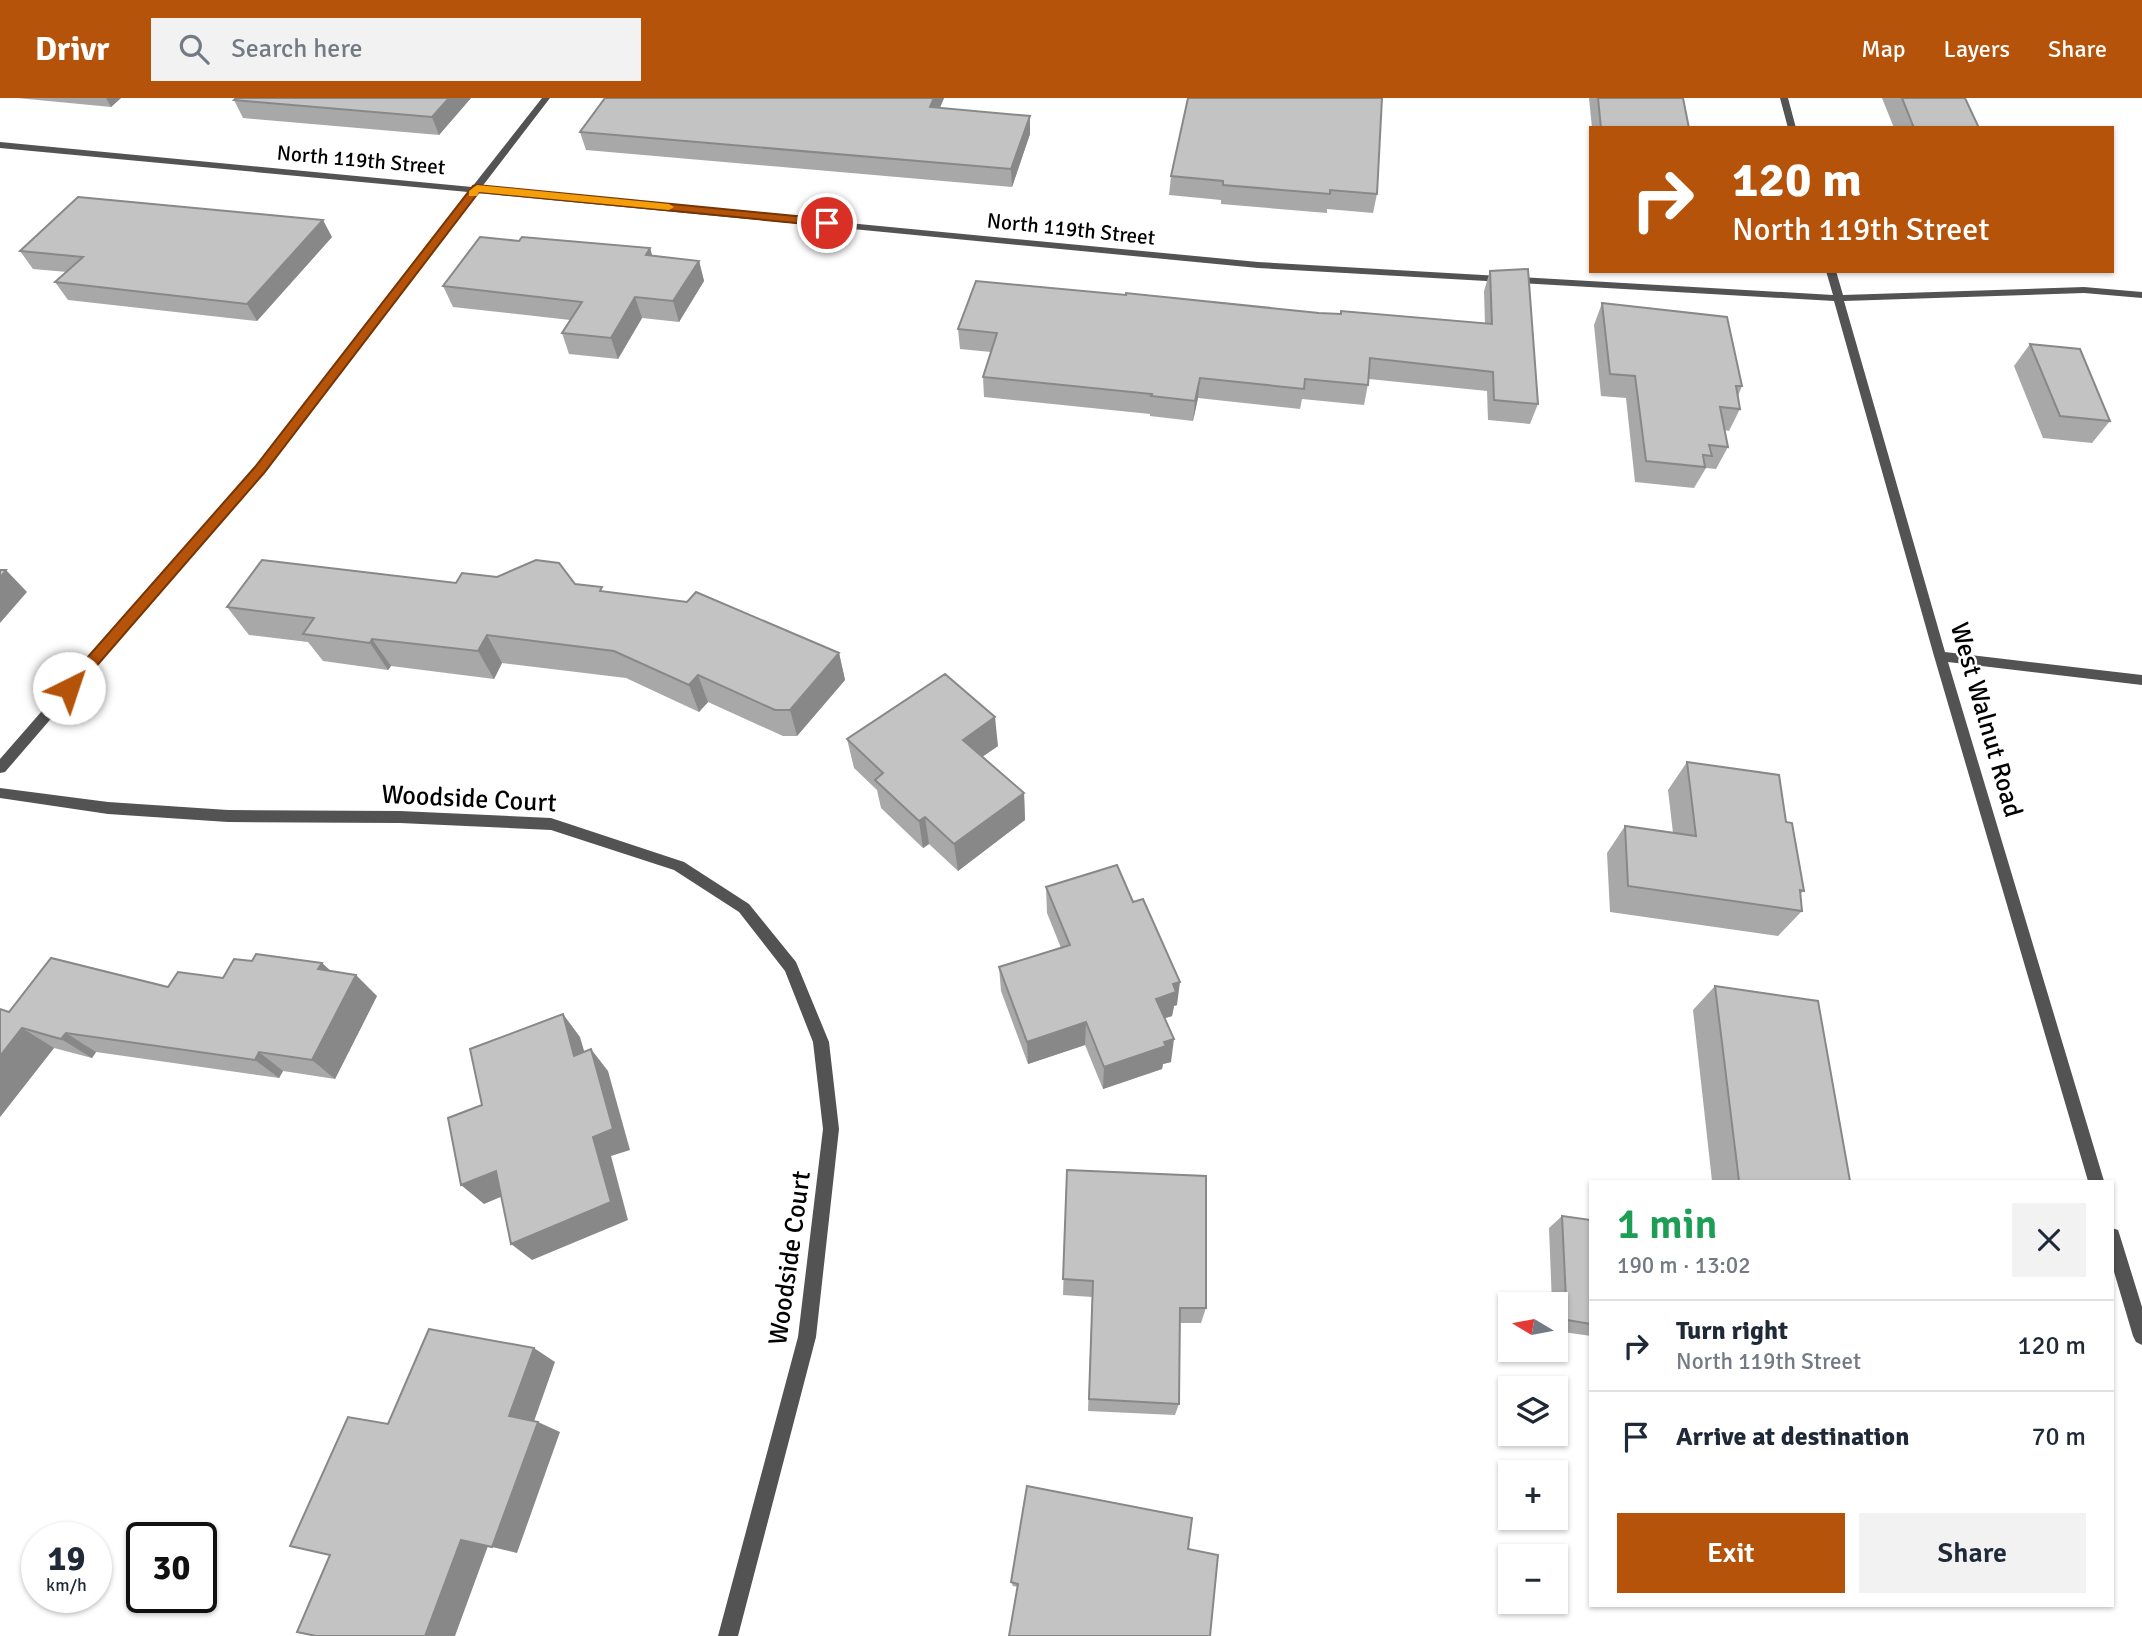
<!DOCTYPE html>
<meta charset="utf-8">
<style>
:root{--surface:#fff;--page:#f2f2f3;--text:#1f2937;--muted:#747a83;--line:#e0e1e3;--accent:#b45309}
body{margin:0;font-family:Signika,sans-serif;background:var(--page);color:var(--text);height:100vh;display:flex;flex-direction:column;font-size:26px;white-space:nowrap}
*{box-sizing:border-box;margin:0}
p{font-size:23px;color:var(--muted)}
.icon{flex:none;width:38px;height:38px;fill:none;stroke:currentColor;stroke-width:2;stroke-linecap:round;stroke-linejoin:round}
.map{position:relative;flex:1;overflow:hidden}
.side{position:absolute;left:1589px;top:1082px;width:525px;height:427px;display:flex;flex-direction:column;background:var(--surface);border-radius:0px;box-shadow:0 2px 5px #0004}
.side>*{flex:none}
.hud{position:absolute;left:1589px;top:28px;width:525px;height:147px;border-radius:0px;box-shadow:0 2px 5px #0004;background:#b45309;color:#fff;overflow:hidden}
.needle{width:46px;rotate:280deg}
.controls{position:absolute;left:1498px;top:1194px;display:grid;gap:14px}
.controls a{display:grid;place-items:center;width:70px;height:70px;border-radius:0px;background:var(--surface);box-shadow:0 2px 5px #0004;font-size:35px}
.speed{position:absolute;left:21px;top:1424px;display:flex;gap:14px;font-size:35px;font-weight:700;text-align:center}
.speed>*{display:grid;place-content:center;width:91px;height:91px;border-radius:50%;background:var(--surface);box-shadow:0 2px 5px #0004;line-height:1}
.speed small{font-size:18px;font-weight:400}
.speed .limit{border:4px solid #111;border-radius:10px;background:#fff;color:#111}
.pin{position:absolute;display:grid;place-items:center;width:60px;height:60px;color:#fff;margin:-30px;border:4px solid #fff;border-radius:50%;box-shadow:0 2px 7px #0007}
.me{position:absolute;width:77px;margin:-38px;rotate:41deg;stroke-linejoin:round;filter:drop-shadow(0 0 5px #0008)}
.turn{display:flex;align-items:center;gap:24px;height:147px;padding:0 28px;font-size:32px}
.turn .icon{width:91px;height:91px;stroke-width:2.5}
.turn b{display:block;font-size:49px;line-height:60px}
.round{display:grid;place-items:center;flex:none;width:74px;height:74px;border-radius:0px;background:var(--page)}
.head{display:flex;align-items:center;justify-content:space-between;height:119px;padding:0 28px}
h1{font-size:42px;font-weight:600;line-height:52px;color:#1e9e55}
.action{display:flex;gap:14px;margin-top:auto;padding:14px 28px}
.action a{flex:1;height:80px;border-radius:0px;background:var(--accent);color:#fff;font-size:28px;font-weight:600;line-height:80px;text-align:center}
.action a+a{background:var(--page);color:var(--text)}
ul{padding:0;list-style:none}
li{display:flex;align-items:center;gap:21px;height:91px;padding:0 28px;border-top:2px solid var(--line)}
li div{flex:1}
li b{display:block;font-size:26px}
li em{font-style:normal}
header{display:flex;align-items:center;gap:42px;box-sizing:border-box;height:98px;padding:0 35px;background:var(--accent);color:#fff}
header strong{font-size:33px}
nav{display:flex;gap:38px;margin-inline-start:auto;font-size:24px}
.search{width:490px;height:63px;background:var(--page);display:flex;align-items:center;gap:18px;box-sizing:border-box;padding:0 24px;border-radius:0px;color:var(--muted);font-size:26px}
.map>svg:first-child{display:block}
</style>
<header>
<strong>Drivr</strong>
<div class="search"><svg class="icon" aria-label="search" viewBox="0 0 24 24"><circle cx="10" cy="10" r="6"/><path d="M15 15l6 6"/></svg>Search here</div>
<nav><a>Map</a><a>Layers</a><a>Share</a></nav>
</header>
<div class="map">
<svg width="2142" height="1538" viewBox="0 0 2142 1538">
<rect width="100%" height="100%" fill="#fff"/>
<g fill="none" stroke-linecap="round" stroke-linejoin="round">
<path fill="#535353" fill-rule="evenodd" d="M 542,0 L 550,0 L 481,90 L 1258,164 L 1833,197 L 1826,173 L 1836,173 L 1843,197 L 2084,189 L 2142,194 L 2142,200 L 2084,195 L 1844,203 L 1945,554 L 2142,577 L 2142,587 L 1948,564 L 2104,1083 L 2088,1083 L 1934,558 L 1834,203 L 1258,170 L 477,95 L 263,375 L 5,674 L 0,675 L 0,661 L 255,369 L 468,94 L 0,50 L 0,44 L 472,89 Z
M 1780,0 L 1788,0 L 1796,30 L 1788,30 Z
M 0,690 L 108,704 L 228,712 L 400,713 L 551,720 L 684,764 L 749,806 L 796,864 L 829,944 L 839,1031 L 816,1239 L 738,1538 L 718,1538 L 798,1239 L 823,1031 L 813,944 L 785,873 L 739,814 L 674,772 L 551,732 L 400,725 L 228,724 L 108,716 L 0,700 Z
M 2112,1130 L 2118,1132 L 2120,1138 L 2142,1209 L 2142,1247 L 2136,1244 L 2133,1238 L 2112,1167 Z"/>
</g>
<path fill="#a8a8a8" d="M 17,0 L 121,0 L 111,9 Z
M 236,0 L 471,0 L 439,37 L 243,20 L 234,2 Z
M 605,0 L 944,0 L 940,10 L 1030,18 L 1030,36 L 1012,89 L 586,52 L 580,34 Z
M 1589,0 L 1683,0 L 1689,30 L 1592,30 Z
M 1882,0 L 1965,0 L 1979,30 L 1894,30 Z
M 1171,78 L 1377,96 L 1373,115 L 1327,111 L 1327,115 L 1221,106 L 1221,102 L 1169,97 Z
M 332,139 L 257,223 L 68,202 L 55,184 L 67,174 L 33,171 L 20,153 Z
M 519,143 L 650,150 L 652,158 L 699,163 L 704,183 L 679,224 L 642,220 L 618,261 L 569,256 L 562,235 L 570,222 L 453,209 L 443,188 Z
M 1490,173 L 1538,306 L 1530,326 L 1488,322 L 1487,293 L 1369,281 L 1364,307 L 1302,301 L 1300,311 L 1198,300 L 1193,323 L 1150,318 L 1150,316 L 984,299 L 983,279 L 991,254 L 960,251 L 958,231 L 1319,215 L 1485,226 L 1484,193 Z
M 1602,205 L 1742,288 L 1738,298 L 1740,311 L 1729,333 L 1724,332 L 1728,349 L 1716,371 L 1706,370 L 1694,390 L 1635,384 L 1626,300 L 1601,298 L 1594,227 Z
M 2030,246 L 2110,323 L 2092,345 L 2043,340 L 2014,268 Z
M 497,479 L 575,486 L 839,555 L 845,582 L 797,638 L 783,638 L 708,604 L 699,614 L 626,580 L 502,565 L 494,581 L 391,568 L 388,572 L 323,563 L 308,544 L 249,537 L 227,509 L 456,485 Z
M 847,641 L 998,648 L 982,659 L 1024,695 L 1025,722 L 958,773 L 929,746 L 923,750 L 881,710 L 877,692 L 854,670 Z
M 1687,664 L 1786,724 L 1804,793 L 1800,796 L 1802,813 L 1778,838 L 1610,814 L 1607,755 L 1625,728 L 1673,735 L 1668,692 Z
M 1046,789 L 1177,907 L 1174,908 L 1172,918 L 1165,920 L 1171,964 L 1163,966 L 1162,971 L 1103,991 L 1085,947 L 1028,966 L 1001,893 L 999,869 L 1061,850 L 1047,815 Z
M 252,863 L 322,865 L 331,873 L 377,898 L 335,981 L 283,973 L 279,980 L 96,954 L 92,960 L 54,950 L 0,1019 L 9,914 L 168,889 L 223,880 Z
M 1715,888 L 1850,1083 L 1712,1083 L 1693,912 Z
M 1067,1072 L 1206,1210 L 1201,1225 L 1180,1225 L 1179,1306 L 1175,1317 L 1088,1313 L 1092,1199 L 1063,1197 Z
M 1562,1118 L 1591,1122 L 1591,1238 L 1556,1233 L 1556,1206 L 1552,1206 L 1549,1130 Z
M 1188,1451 L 1018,1489 L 1013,1488 L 1011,1484 Z"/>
<path fill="#888" d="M 106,0 L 121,0 L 111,9 Z
M 449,0 L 471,0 L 439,37 L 432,19 Z
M 934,0 L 944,0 L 932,27 L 930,9 Z
M 1030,18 L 1030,36 L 1012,89 L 1011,71 Z
M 323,122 L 332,139 L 257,223 L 247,206 Z
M 650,150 L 656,171 L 646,157 Z
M 699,163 L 704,183 L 679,224 L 673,203 Z
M 635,199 L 642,220 L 618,261 L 611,240 Z
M 1200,280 L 1198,300 L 1193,323 L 1195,303 Z
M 6,472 L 27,494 L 0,525 L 0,480 Z
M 487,537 L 502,565 L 494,581 L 478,553 Z
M 372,541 L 391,568 L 388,572 L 370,545 Z
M 839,555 L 845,582 L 797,638 L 790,612 Z
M 698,577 L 708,604 L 699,614 L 689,587 Z
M 995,619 L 998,648 L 966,670 L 963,642 Z
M 1024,695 L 1025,722 L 958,773 L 954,746 Z
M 925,719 L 929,746 L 923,750 L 919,723 Z
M 322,865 L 344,886 L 318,871 Z
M 356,877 L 377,898 L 335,981 L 312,962 Z
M 1180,884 L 1177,907 L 1174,908 L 1172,918 L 1153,924 L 1156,901 L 1173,886 Z
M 563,916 L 580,939 L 592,980 L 574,958 Z
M 1086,924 L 1085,947 L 1028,966 L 1027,944 Z
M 22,930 L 54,950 L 0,1019 L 0,958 Z
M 66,935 L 96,954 L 92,960 L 61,941 Z
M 1174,941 L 1171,964 L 1163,966 L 1162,971 L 1103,991 L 1104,969 Z
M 591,951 L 608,973 L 630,1052 L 611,1058 L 628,1122 L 532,1162 L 511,1146 L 593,1039 Z
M 259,954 L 283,973 L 279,980 L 255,962 Z
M 496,1073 L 517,1092 L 484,1106 L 461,1087 Z
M 534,1250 L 555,1264 L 532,1329 L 509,1318 Z
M 538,1324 L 560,1334 L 517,1455 L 492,1449 Z
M 461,1442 L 488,1448 L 455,1538 L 425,1538 Z"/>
<path fill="#c3c3c3" stroke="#888" stroke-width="2" d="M 236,0 L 449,0 L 432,19 L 234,2 Z
M 605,0 L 934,0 L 930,9 L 1030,18 L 1011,71 L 580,34 Z
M 1188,0 L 1382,0 L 1377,96 L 1330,92 L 1330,96 L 1223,87 L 1223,83 L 1171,78 Z
M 1598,0 L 1683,0 L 1689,30 L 1601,30 Z
M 1902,0 L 1965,0 L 1979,30 L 1914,30 Z
M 78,99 L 323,122 L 247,206 L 55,184 L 83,159 L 20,153 Z
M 480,139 L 519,143 L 522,139 L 650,150 L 646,157 L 699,163 L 673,203 L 635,199 L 611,240 L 562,235 L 582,204 L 443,188 Z
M 1528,171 L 1538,306 L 1494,302 L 1493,274 L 1370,260 L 1368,287 L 1305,281 L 1304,291 L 1200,280 L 1195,303 L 1151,298 L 1152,296 L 983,279 L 997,235 L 958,231 L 976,183 L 1126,197 L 1126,195 L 1319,215 L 1341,216 L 1341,213 L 1492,226 L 1490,173 Z
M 1602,205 L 1727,219 L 1742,288 L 1736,288 L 1740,311 L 1720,309 L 1728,349 L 1709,347 L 1712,358 L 1703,357 L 1705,369 L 1646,363 L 1635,278 L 1610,276 Z
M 2030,246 L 2080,251 L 2110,323 L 2060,318 Z
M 262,462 L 456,485 L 462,475 L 497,479 L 536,462 L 559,465 L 575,486 L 602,489 L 600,493 L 687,504 L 696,494 L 839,555 L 790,612 L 775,612 L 698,577 L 689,587 L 614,553 L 487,537 L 478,553 L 372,541 L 370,545 L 303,536 L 314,520 L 227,509 Z
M 0,472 L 6,472 L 0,480 Z
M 945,576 L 995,619 L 963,642 L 1024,695 L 954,746 L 925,719 L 919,723 L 875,682 L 883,675 L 847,641 Z
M 1687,664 L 1779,677 L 1786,724 L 1792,725 L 1804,793 L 1800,792 L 1802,813 L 1628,788 L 1625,728 L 1696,738 Z
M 1117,767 L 1133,804 L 1143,801 L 1180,884 L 1173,886 L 1176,894 L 1156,901 L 1174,941 L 1164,944 L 1166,948 L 1104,969 L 1086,924 L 1027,944 L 999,869 L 1070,847 L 1046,789 Z
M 256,856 L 322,865 L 318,871 L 356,877 L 312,962 L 259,954 L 255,962 L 66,935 L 61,941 L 22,930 L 0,958 L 0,911 L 9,914 L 51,860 L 168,889 L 178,874 L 223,880 L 234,861 L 252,863 Z
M 1715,888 L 1818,903 L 1850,1083 L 1739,1083 Z
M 563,916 L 574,958 L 591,951 L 613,1031 L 593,1039 L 611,1104 L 511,1146 L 496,1073 L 461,1087 L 448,1020 L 482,1007 L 470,951 Z
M 1067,1072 L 1206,1078 L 1206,1210 L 1180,1210 L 1179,1306 L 1089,1301 L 1093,1183 L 1063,1181 Z
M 1562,1118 L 1591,1122 L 1591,1226 L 1567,1222 Z
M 429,1231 L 534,1250 L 509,1318 L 538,1324 L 492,1449 L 461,1442 L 425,1538 L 316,1538 L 297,1534 L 330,1457 L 290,1448 L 348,1319 L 388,1326 Z
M 1027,1388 L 1192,1420 L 1188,1451 L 1218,1457 L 1210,1538 L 1009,1538 L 1018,1486 L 1011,1484 Z"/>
<path fill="#b45309" stroke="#753606" stroke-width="2" d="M 477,87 L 827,121 L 832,125 L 827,128 L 479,94 L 264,375 L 74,594 L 64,594 L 62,590 L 64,586 L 255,369 L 473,88 Z"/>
<path fill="#f59e0b" d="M 477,87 L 669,106 L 674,109 L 669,112 L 479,94 L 477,98 L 469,98 L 469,93 Z"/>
<g text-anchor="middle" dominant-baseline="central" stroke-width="5" stroke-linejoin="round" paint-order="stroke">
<g font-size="21" fill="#000" stroke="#fff">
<text transform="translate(361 62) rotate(5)">North 119th Street</text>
<text transform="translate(1071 131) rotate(6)">North 119th Street</text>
</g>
<g font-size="26" fill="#000" stroke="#fff">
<text transform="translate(1986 622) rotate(74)">West Walnut Road</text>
<text transform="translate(469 701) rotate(3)">Woodside Court</text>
<text transform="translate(790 1160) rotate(-82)">Woodside Court</text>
</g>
</g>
</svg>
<div class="controls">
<a><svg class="needle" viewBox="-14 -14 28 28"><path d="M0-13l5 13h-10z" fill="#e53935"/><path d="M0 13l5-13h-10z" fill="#747a83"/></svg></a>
<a><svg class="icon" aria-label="layers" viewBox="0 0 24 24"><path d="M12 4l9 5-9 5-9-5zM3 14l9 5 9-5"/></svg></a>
<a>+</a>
<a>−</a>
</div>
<div class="speed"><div>19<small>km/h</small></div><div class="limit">30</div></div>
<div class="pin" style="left:827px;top:125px;background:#d93025"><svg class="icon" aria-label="arrive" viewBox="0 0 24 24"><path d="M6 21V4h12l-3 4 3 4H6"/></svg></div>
<svg class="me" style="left:69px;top:590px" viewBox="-20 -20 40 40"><circle r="19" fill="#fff"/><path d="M0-13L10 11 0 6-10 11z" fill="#b45309"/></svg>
<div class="hud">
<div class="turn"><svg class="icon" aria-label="right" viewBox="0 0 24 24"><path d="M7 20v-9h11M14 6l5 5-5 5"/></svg><div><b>120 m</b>North 119th Street</div></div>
</div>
<section class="side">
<div class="head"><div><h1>1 min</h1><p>190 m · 13:02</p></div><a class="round"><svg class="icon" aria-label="close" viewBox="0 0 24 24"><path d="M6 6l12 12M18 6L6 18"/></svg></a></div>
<ul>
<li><svg class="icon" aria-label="right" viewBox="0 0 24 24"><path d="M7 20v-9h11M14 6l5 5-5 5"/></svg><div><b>Turn right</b><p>North 119th Street</p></div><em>120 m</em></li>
<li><svg class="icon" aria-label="arrive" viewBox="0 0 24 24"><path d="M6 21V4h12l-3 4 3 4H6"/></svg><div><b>Arrive at destination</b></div><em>70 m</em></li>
</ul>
<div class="action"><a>Exit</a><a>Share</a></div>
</section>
</div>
